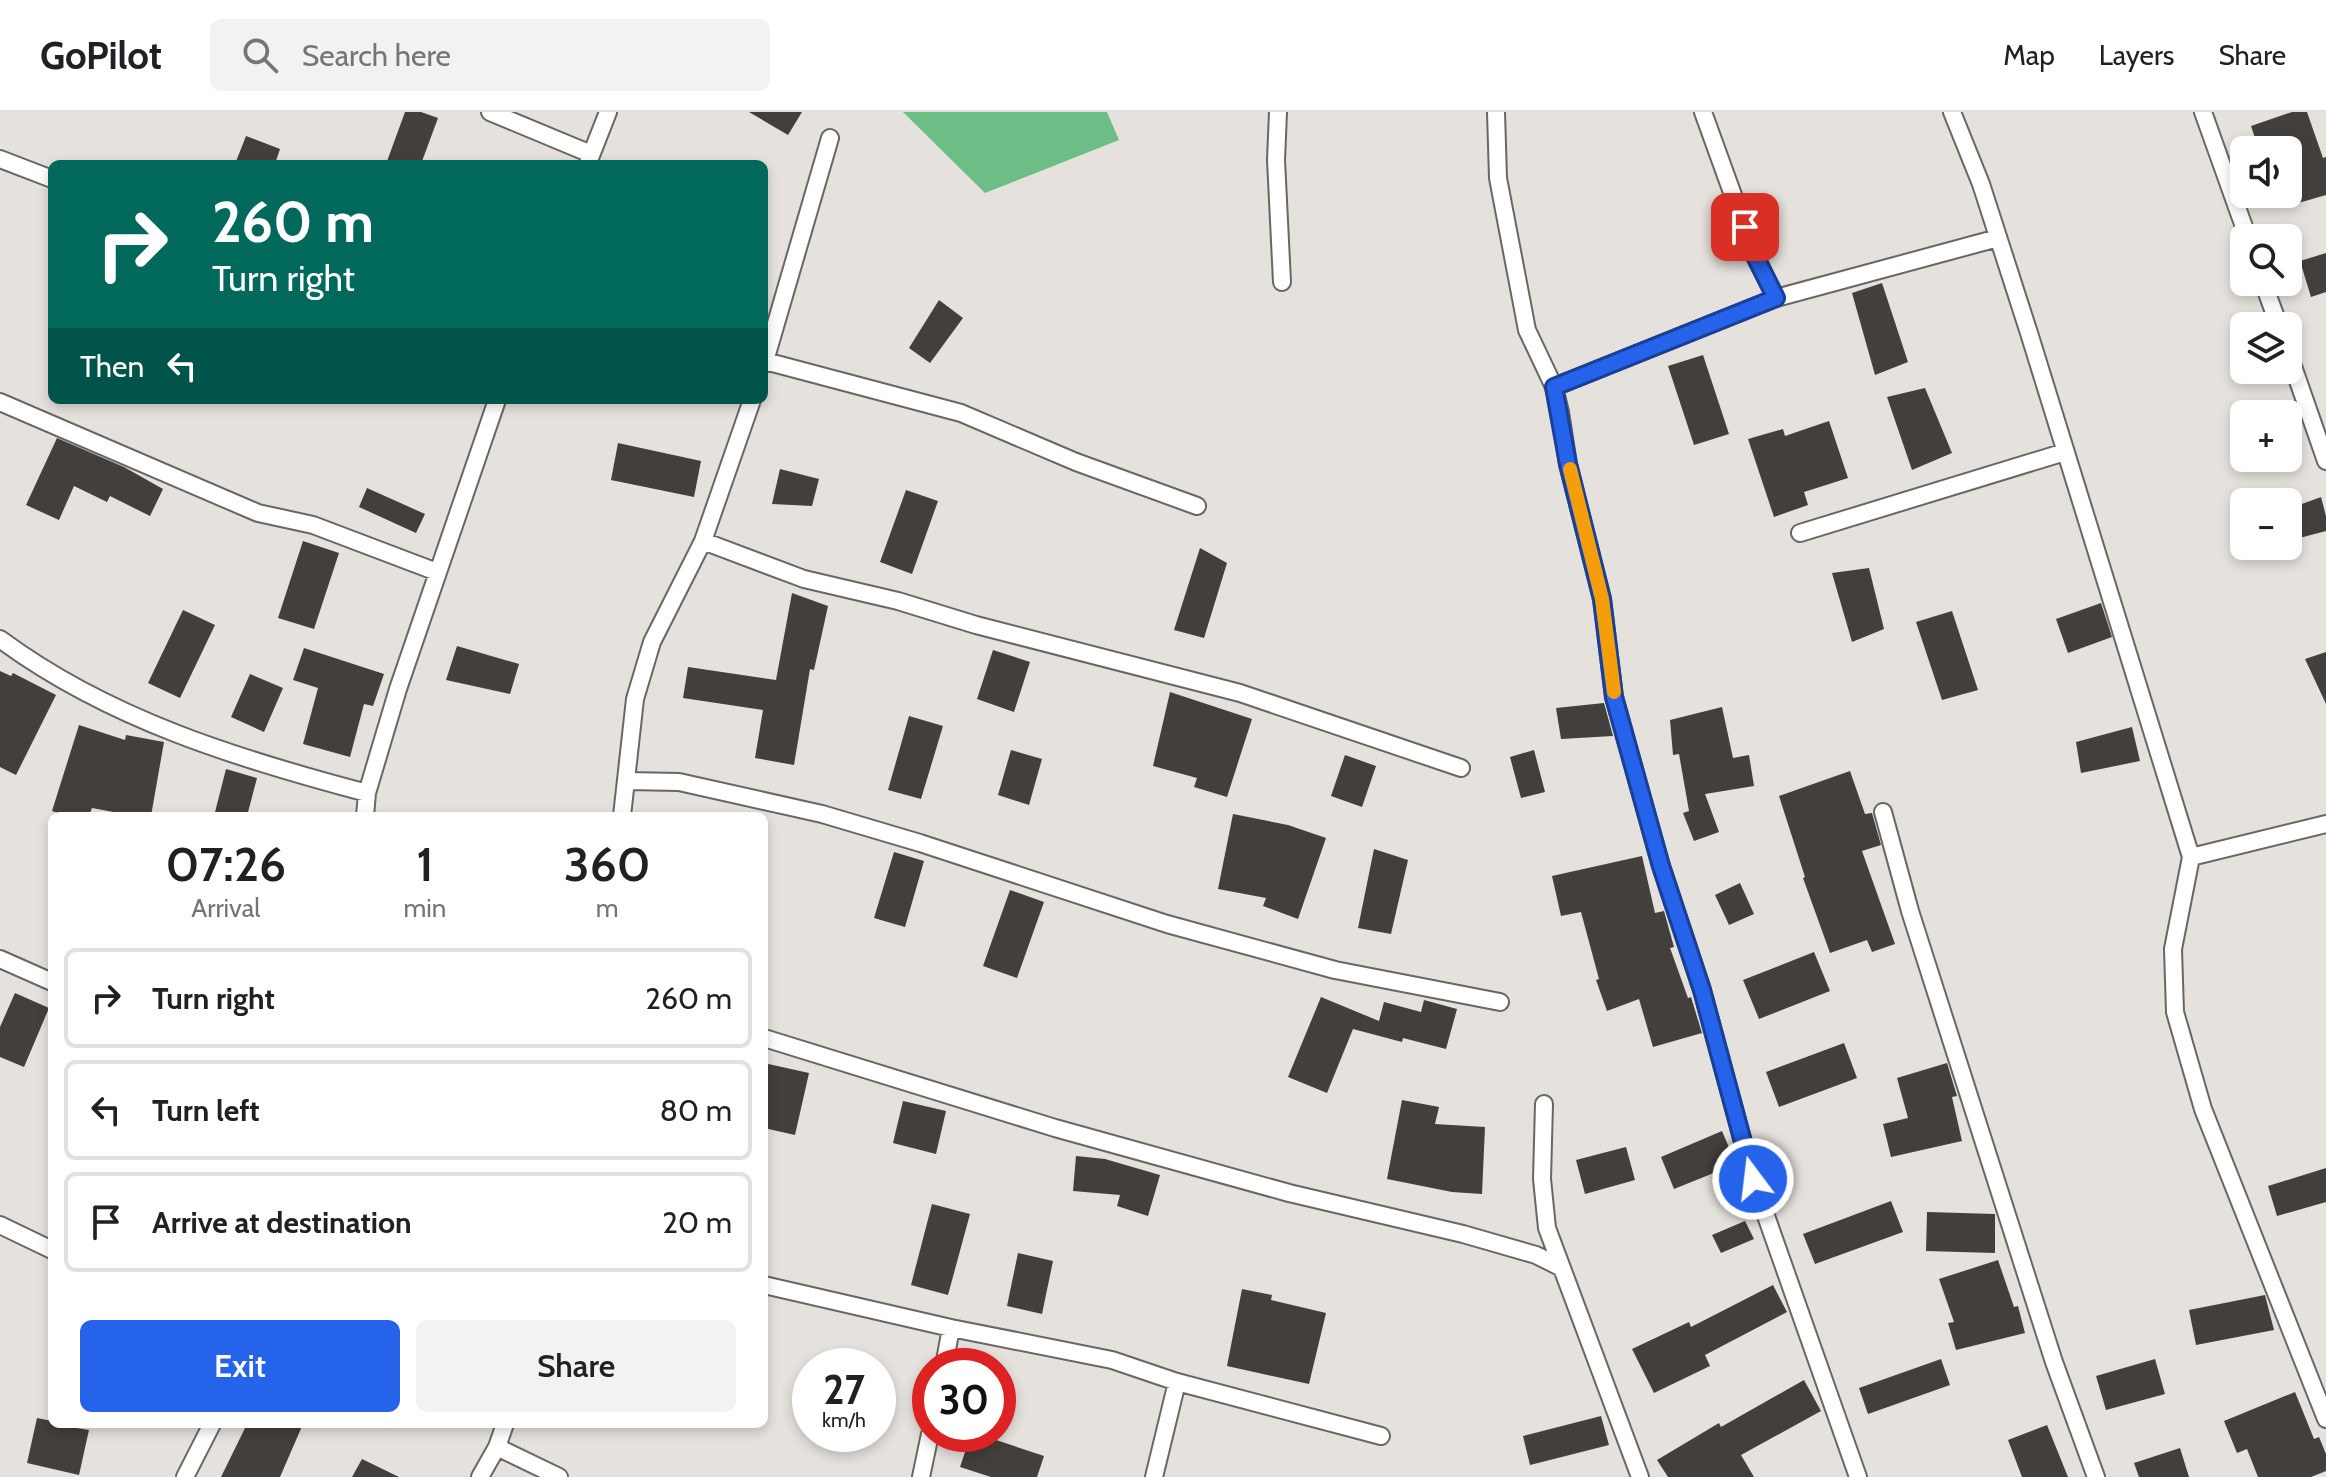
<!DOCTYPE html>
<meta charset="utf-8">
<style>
:root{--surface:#fff;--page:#f2f2f2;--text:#202124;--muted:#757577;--line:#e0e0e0;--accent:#2563eb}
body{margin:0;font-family:Cabin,sans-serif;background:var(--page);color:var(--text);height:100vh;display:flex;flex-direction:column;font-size:30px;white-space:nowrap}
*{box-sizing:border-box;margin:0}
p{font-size:26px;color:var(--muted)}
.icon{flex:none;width:44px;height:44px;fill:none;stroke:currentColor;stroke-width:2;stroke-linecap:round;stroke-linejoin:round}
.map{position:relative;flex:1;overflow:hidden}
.panel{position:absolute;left:48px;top:700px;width:720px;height:616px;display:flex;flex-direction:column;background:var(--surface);border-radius:12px;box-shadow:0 4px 12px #0003}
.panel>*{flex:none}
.guide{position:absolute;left:48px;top:48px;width:720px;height:244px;border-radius:12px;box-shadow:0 4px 12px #0003;background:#00695c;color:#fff;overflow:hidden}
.tools{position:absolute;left:2230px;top:24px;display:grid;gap:16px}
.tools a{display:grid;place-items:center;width:72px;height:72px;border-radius:12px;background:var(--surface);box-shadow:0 4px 12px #0003;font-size:40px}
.speed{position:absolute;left:792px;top:1236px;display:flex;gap:16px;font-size:40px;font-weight:700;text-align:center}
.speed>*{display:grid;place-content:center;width:104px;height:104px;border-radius:50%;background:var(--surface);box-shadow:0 4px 12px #0003;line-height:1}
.speed small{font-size:20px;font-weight:400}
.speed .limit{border:12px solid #d22;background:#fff;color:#111}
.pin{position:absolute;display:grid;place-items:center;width:68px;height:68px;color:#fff;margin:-34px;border-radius:16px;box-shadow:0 4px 12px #0006}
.me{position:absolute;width:88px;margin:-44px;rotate:345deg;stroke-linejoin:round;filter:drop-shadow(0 0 6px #0008)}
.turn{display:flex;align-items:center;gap:28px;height:168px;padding:0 32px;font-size:36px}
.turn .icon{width:104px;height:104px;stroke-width:2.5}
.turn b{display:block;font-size:56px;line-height:68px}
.then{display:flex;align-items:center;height:76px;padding:0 32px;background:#0003;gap:16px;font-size:30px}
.eta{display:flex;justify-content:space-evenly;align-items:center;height:136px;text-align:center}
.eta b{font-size:48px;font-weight:600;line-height:56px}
.action{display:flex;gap:16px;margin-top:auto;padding:16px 32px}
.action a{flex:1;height:92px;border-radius:12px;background:var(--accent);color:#fff;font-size:32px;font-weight:600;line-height:92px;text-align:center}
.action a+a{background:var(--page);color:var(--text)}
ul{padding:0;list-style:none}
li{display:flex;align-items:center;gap:24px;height:100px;margin:0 16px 12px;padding:0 16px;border:4px solid var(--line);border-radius:12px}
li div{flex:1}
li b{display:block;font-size:30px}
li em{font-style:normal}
header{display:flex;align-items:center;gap:48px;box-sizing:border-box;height:112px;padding:0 40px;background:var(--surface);border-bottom:2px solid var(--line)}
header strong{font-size:38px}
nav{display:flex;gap:44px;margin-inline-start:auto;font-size:28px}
.search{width:560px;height:72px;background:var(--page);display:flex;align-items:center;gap:20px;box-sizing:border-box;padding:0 28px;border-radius:12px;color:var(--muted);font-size:30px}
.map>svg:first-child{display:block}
</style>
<header>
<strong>GoPilot</strong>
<div class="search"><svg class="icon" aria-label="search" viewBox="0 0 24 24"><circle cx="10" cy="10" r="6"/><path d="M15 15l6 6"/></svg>Search here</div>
<nav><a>Map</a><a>Layers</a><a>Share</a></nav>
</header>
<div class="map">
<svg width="2326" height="1365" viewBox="0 0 2326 1365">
<rect width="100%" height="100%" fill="#e5e1dd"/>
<path fill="#6cbe86" d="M 903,0 L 1107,0 L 1119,28 L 985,81 Z"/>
<path fill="#433f3c" d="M 405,0 L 421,0 L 438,6 L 421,52 L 386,52 Z
M 749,0 L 802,0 L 788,23 Z
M 2292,0 L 2307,0 L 2323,46 L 2326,45 L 2326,83 L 2288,94 L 2288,38 L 2259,38 L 2251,14 Z
M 246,24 L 280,37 L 275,52 L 235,52 Z
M 2326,141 L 2326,180 L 2311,185 L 2300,149 Z
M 1882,171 L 1908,250 L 1875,263 L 1852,181 Z
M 939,188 L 963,206 L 930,251 L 909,236 Z
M 1703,243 L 1729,322 L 1694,333 L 1668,254 Z
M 1925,276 L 1952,341 L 1912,358 L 1887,285 Z
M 1829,309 L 1848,366 L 1804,380 L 1808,393 L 1774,405 L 1748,327 L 1783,317 L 1785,324 Z
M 57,326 L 124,355 L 163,377 L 150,404 L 110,384 L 107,390 L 74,374 L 59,408 L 26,393 Z
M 618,331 L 701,349 L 694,385 L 611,368 Z
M 780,357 L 819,367 L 812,394 L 772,392 Z
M 367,376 L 425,402 L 416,421 L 359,395 Z
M 906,378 L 938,389 L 912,462 L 880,450 Z
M 2321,385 L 2326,404 L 2326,419 L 2288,429 L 2288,397 Z
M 303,429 L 339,441 L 314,517 L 278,506 Z
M 1200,436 L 1227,451 L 1204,526 L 1174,518 Z
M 1869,456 L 1884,517 L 1852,530 L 1832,461 Z
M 792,481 L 828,494 L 814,558 L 810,557 L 794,653 L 755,646 L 763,598 L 683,586 L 688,555 L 776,568 Z
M 2101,491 L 2112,525 L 2068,541 L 2056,507 Z
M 183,498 L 215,513 L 180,586 L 148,571 Z
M 1952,499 L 1978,578 L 1942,588 L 1916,510 Z
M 457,534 L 519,552 L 510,582 L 446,568 Z
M 304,536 L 384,562 L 373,594 L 364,592 L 350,645 L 303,632 L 318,576 L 293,568 Z
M 993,538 L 1030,550 L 1014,600 L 977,587 Z
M 2326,540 L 2326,592 L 2305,547 Z
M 0,559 L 11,564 L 13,561 L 56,583 L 16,663 L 0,655 Z
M 250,562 L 283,576 L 264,620 L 231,605 Z
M 1170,580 L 1252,607 L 1227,685 L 1194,675 L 1197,666 L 1153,654 Z
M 1604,591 L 1613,624 L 1561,627 L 1556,596 Z
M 1722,595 L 1733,646 L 1749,643 L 1754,674 L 1705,682 L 1719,720 L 1694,729 L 1683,701 L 1689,699 L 1679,642 L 1673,643 L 1670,608 Z
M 909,604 L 943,614 L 921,687 L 888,678 Z
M 79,613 L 125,628 L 126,623 L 164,630 L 151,704 L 135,704 L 92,696 L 89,704 L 67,704 L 52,699 Z
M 2132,615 L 2140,649 L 2081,661 L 2076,630 Z
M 1011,638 L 1042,647 L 1029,693 L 998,683 Z
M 1534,638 L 1545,680 L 1521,686 L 1510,645 Z
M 1345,643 L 1376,654 L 1362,695 L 1331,684 Z
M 226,657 L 257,666 L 247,704 L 214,704 Z
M 1850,659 L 1865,702 L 1872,701 L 1881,733 L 1862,739 L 1895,832 L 1872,840 L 1867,828 L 1830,841 L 1803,766 L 1805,765 L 1779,684 Z
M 1233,702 L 1288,713 L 1326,726 L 1298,807 L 1263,794 L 1266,786 L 1218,777 Z
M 1374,737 L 1408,748 L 1391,822 L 1358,816 Z
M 894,740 L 924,749 L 905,815 L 874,806 Z
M 1642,744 L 1655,801 L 1664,799 L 1674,835 L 1670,836 L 1688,886 L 1691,885 L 1702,921 L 1653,935 L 1639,887 L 1607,899 L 1596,868 L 1599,867 L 1581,800 L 1561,804 L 1552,764 Z
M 1740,771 L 1754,802 L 1729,813 L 1715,783 Z
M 1010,778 L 1044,790 L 1017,866 L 983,854 Z
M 1814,840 L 1830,879 L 1759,907 L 1743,868 Z
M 15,881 L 49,896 L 24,955 L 0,945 L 0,915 Z
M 1321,885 L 1379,909 L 1384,890 L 1421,900 L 1424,888 L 1457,897 L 1446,937 L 1403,926 L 1402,930 L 1353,917 L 1327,981 L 1288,965 Z
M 1844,931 L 1857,966 L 1779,995 L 1766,960 Z
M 764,951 L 809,961 L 795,1023 L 764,1016 Z
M 1947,951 L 1957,984 L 1952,985 L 1962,1029 L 1891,1045 L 1883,1012 L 1908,1006 L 1897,966 Z
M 1402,988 L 1439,995 L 1435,1012 L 1485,1015 L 1482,1082 L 1452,1080 L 1387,1067 Z
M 903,989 L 946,999 L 936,1042 L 893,1031 Z
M 1722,1019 L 1736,1052 L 1674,1077 L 1661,1045 Z
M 1626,1035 L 1635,1068 L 1585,1082 L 1576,1048 Z
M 1076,1044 L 1105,1047 L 1160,1063 L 1148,1104 L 1117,1094 L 1120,1083 L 1073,1079 Z
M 2326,1056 L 2326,1090 L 2277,1104 L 2268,1074 Z
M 1891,1089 L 1903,1120 L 1815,1152 L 1803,1122 Z
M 932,1092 L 970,1102 L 948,1183 L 911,1173 Z
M 1927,1100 L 1995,1102 L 1995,1141 L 1926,1139 Z
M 1745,1109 L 1754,1127 L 1721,1141 L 1712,1123 Z
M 1018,1141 L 1053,1149 L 1042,1202 L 1007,1194 Z
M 1998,1148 L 2014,1195 L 2018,1194 L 2025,1221 L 1956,1238 L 1948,1211 L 1954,1210 L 1939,1167 Z
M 1773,1173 L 1787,1200 L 1705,1243 L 1710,1254 L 1654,1281 L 1632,1237 L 1689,1210 L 1691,1215 Z
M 1242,1177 L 1272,1183 L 1271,1188 L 1326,1201 L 1309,1272 L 1227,1254 Z
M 2265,1183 L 2274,1218 L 2196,1233 L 2189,1198 Z
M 1941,1247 L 1950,1273 L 1868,1302 L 1859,1276 Z
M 2155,1247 L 2165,1282 L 2106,1298 L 2096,1264 Z
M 1804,1268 L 1821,1299 L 1741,1343 L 1754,1365 L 1668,1365 L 1657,1348 L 1719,1311 L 1721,1315 Z
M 2295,1280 L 2314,1327 L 2319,1325 L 2326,1342 L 2326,1359 L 2311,1365 L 2258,1365 L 2247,1337 L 2237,1341 L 2224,1309 Z
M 1601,1304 L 1609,1333 L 1530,1353 L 1523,1324 Z
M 37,1306 L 52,1309 L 52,1312 L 89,1318 L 79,1363 L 27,1351 Z
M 247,1312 L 303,1312 L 280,1365 L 221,1365 Z
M 2047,1313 L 2068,1365 L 2022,1365 L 2008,1328 Z
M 971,1322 L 978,1322 L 1044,1344 L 1037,1365 L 991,1365 L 960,1355 Z
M 2180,1336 L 2189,1365 L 2139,1365 L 2134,1351 Z
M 362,1347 L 399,1365 L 352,1365 Z"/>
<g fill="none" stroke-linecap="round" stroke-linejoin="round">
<g stroke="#6a6662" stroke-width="20">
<path id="minor" d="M 490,0 L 591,42
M 1278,0 L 1276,48 L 1282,170
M 1496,0 L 1498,66 L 1527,218 L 1554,275 L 1560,300 L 1568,352 L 1602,487 L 1614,585 L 1661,754 L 1702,878 L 1753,1067 L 1858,1365
M 1703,0 L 1755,144 L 1776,186
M 1952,0 L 1981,72 L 2029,221 L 2191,745 L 2173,837 L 2175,900 L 2203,997 L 2326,1307
M 2203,0 L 2248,126
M 0,47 L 52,67
M 588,51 L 608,0
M 2263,170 L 2279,214
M 2288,240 L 2326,349
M 765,249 L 830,26
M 764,252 L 765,249 L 961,301 L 1076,350 L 1197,394
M 1554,275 L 1776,186 L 1998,126
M 0,290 L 258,401 L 313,413 L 437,460
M 1800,421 L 2065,340
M 703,429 L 804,467 L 898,489 L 976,513 L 1240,581 L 1461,656
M 0,527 C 108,607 238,647 367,681
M 627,669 L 679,670 L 822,702 L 920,731 L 1167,812 L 1335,858 L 1500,890
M 1883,700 L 1910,799 L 2054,1250 L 2096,1365
M 365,704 L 367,681 L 398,577 L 497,288
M 622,704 L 635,587 L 652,530 L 703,429 L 752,288
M 2191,745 L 2326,712
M 0,847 L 52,870
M 764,926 L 1055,1016 L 1289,1081 L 1463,1122 L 1536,1143 L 1562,1156
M 1544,992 L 1542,1067 L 1547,1116 L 1640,1365
M 0,1113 L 52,1138
M 764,1173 L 951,1216 L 1112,1248 L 1177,1270 L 1381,1324
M 944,1254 L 951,1216
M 497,1335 L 559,1365
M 185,1365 L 212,1312
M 480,1365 L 497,1335 L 505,1312
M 921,1365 L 930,1322
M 1154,1365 L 1177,1270"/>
</g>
<use href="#minor" stroke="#fff" stroke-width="16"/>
</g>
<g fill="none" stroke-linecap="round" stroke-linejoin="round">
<g stroke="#184099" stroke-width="20">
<path id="route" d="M 1745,115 L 1755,144 L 1776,186 L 1554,275 L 1568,352 L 1602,487 L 1614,585 L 1661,754 L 1702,878 L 1753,1067"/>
</g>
<use href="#route" stroke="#2563eb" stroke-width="14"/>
<path stroke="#f59e0b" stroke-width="14" d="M 1570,357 L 1602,487 L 1614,580"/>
</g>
</svg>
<div class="tools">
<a><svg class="icon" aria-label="sound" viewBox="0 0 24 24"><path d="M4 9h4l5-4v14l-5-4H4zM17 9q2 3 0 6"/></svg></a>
<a><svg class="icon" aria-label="search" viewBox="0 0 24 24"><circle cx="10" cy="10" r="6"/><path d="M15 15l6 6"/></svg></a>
<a><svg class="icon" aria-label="layers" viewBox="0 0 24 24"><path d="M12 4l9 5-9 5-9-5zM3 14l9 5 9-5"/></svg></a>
<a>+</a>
<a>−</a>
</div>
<div class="speed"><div>27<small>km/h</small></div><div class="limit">30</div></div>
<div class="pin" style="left:1745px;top:115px;background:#d93025"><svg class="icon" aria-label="arrive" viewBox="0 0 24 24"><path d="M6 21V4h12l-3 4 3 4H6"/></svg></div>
<svg class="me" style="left:1753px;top:1067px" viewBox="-20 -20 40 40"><circle r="17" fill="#2563eb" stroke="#fff" stroke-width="3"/><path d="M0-11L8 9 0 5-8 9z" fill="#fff"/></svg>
<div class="guide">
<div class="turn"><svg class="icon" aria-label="right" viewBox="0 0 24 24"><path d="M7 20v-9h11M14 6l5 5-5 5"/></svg><div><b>260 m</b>Turn right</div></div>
<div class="then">Then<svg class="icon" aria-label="left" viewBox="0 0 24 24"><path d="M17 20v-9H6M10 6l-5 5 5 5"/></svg></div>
</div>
<section class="panel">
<div class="eta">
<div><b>07:26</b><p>Arrival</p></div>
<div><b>1</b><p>min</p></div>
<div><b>360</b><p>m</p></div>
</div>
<ul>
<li><svg class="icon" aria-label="right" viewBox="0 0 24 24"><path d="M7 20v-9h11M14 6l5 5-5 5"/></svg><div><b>Turn right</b></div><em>260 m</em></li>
<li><svg class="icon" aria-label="left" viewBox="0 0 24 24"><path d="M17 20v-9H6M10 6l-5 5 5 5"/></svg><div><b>Turn left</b></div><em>80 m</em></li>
<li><svg class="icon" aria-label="arrive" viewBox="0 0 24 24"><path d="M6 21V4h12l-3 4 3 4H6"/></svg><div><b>Arrive at destination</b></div><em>20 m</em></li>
</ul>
<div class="action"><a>Exit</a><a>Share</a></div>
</section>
</div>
